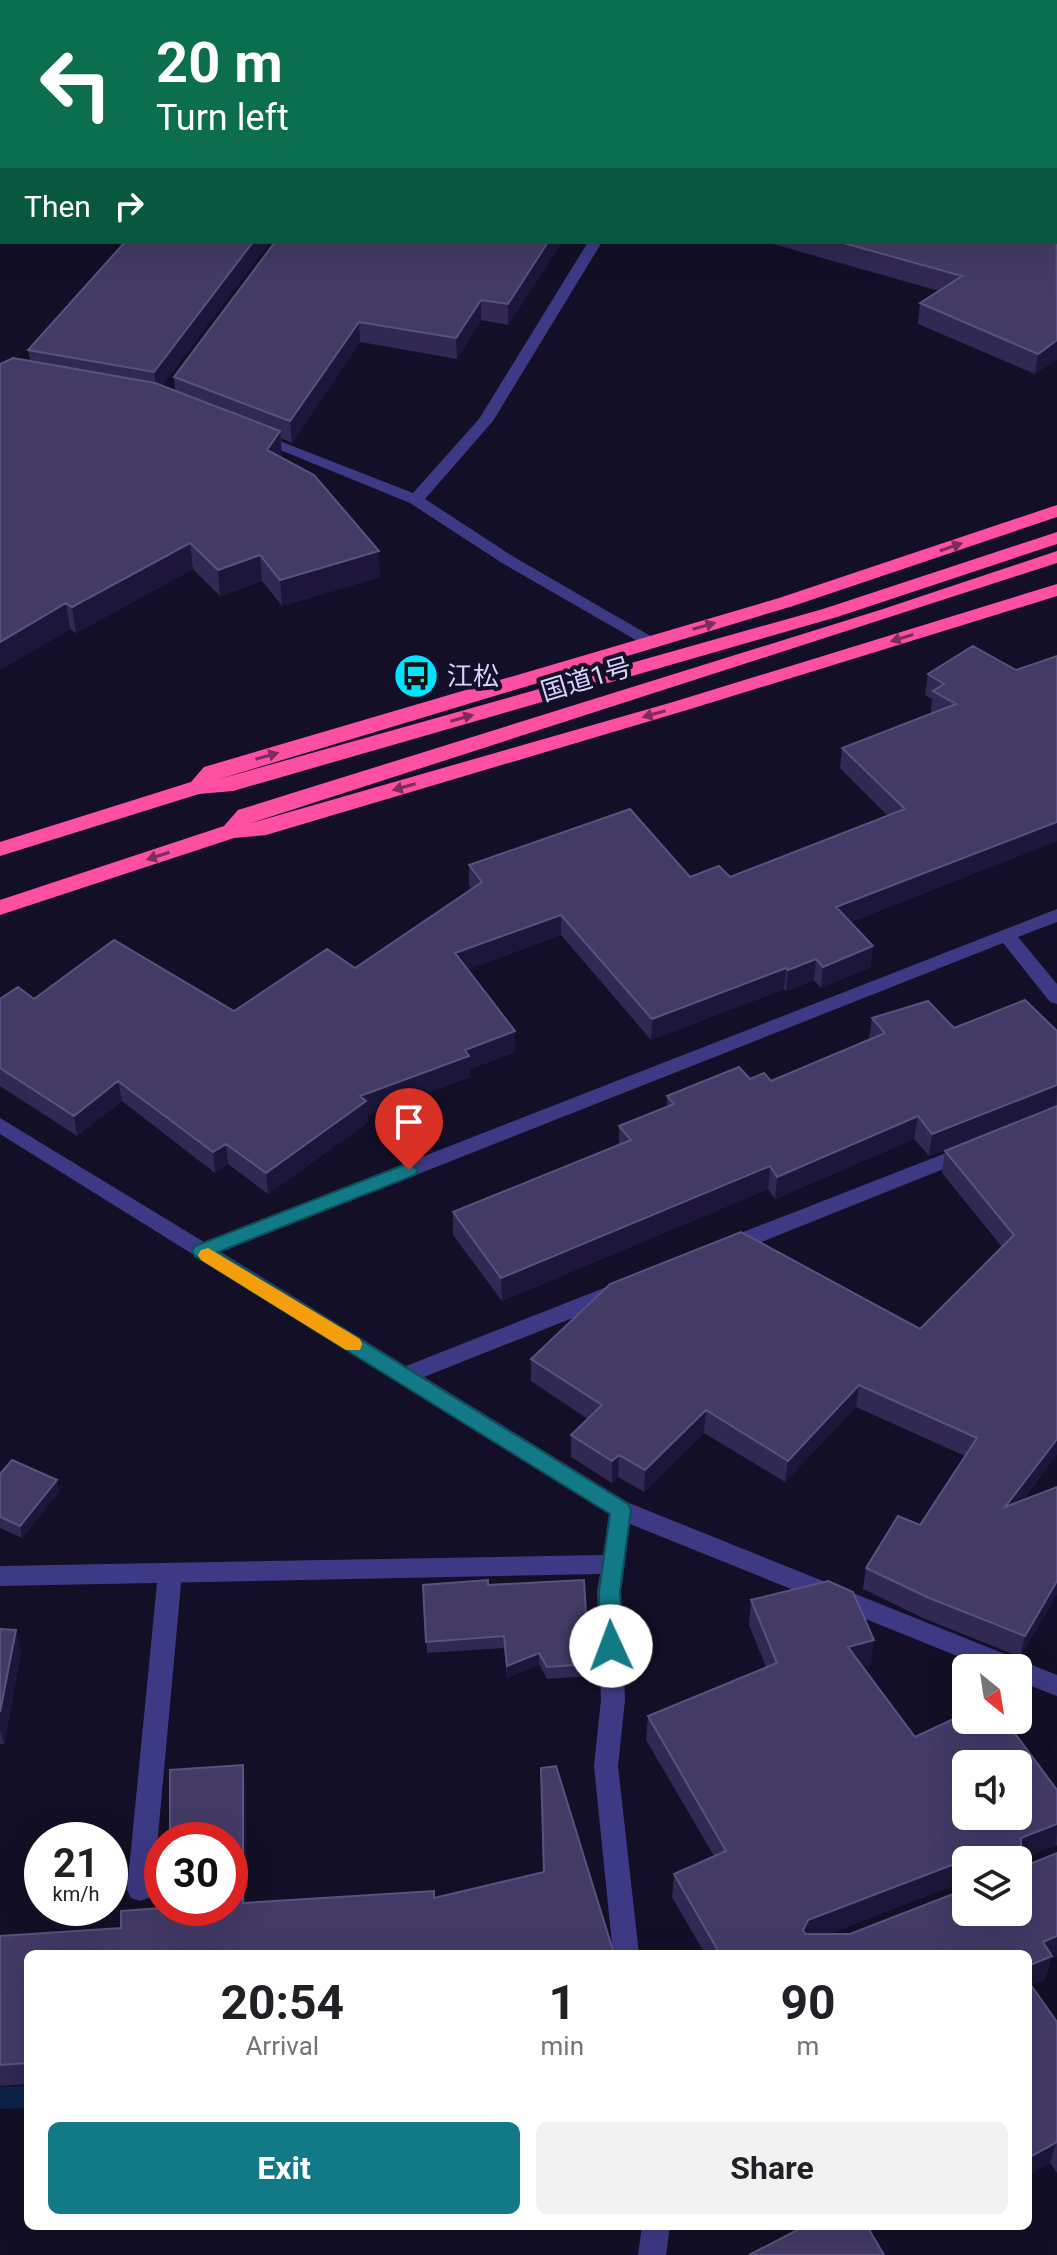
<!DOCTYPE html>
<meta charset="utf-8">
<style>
:root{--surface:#fff;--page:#f2f2f2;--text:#202124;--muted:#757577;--accent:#127987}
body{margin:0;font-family:Roboto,"Noto Sans JP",sans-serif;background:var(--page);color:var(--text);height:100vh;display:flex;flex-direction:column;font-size:30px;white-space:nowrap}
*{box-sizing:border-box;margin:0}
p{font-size:26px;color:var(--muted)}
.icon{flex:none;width:44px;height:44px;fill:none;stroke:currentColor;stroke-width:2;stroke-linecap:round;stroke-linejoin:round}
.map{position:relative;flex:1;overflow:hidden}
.panel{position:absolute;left:24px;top:1950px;width:1008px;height:280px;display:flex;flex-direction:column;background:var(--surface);border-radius:12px;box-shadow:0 8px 32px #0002}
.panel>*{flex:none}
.top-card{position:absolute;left:0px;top:0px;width:1058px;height:244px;box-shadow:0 8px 32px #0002;background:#0b6e4f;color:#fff;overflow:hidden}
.needle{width:52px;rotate:150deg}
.buttons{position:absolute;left:952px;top:1654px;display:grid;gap:16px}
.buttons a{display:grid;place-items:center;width:80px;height:80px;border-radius:12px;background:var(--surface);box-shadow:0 8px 32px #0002;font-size:40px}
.speed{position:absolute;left:24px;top:1822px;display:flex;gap:16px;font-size:40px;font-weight:700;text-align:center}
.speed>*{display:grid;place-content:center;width:104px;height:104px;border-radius:50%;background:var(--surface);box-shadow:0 8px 32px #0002;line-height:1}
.speed small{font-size:20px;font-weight:400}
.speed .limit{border:12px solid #d22;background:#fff;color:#111}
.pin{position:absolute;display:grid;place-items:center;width:68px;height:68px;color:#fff;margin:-82px -34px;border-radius:50% 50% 50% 0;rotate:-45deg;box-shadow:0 0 8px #0007}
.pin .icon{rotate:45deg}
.me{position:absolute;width:88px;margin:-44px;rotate:358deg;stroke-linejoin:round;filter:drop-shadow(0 0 6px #0008)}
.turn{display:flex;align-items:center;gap:28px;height:168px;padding:0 24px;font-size:36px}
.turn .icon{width:104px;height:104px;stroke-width:2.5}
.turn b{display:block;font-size:56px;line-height:68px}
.then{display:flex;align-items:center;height:76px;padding:0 24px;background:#0003;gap:16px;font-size:30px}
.eta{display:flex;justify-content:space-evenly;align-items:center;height:136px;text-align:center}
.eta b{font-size:48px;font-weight:700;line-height:56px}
.cta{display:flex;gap:16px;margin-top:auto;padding:16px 24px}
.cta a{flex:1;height:92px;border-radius:12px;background:var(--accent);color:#fff;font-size:32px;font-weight:700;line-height:92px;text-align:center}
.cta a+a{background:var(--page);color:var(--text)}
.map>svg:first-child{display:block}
</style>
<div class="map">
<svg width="1057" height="2255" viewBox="0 0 1057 2255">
<rect width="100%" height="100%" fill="#130f26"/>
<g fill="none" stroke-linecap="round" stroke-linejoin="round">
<path fill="#0c2248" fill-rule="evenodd" d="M 1056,65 L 1057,65 L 1057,71 L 1056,71 Z
M 28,2086 L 28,2108 L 0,2109 L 0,2087 Z"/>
<path fill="#3d3a85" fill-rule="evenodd" d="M 1056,72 L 1057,72 L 1057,80 L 1056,80 Z
M 170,1563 L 178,1566 L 182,1573 L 153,1890 L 149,1898 L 140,1901 L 131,1898 L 127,1890 L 158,1573 L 162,1566 Z"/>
<path fill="#3d3a85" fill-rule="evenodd" d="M 0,206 L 2,206 L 0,217 Z
M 588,242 L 602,242 L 493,421 L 425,499 L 514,557 L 654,638 L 656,642 L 648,647 L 502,563 L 410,503 L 251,438 L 254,435 L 264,435 L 413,493 L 479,419 Z
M 1057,909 L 1057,922 L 1018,937 L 1057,984 L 1057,1004 L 1050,1002 L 1003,943 L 221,1252 L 406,1366 L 609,1286 L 623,1286 L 627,1292 L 623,1298 L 424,1377 L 629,1503 L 1057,1675 L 1057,1696 L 1018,1681 L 1018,1668 L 987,1668 L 630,1524 L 621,1591 L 625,1700 L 618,1766 L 639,1954 L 613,1954 L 594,1766 L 601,1700 L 597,1591 L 600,1574 L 0,1586 L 0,1566 L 603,1555 L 609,1514 L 0,1134 L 0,1118 L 204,1242 Z
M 969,1144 L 976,1146 L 979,1151 L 976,1156 L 734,1253 L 720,1253 L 717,1247 L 720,1241 Z
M 642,2226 L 670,2226 L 666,2255 L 638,2255 Z"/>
<path fill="#ff4fa3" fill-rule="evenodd" d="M 1057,505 L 1057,517 L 793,606 L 216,780 L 823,609 L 1057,532 L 1057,544 L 837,617 L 233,791 L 199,794 L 0,856 L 0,842 L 191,782 L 204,767 L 779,598 Z
M 1057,551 L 1057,563 L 251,823 L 673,702 L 1057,584 L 1057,596 L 687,710 L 266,835 L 234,838 L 0,915 L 0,900 L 224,826 L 238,810 L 883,609 Z"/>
</g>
<path fill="#312854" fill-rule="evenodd" d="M 0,0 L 72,0 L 72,2 L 2,2 L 2,139 L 0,139 Z
M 230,0 L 820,0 L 822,2 L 243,2 Z
M 1056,78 L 1057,359 L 1035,374 L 918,324 L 920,303 L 939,291 L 766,242 L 1056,242 Z
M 270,242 L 162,385 L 175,390 L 174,377 L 275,242 L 562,242 L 508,325 L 481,320 L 457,359 L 360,342 L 292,443 L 281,438 L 281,458 L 380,577 L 282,606 L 262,581 L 220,596 L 193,569 L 76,633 L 70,629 L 0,670 L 0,364 L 30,361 L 28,350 Z
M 1057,656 L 1057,841 L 850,922 L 871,967 L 821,988 L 814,980 L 786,991 L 784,989 L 651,1040 L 561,935 L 468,969 L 515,1052 L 470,1069 L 470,1077 L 367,1115 L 368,1122 L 268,1194 L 228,1164 L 215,1173 L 122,1101 L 77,1136 L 0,1086 L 0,999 L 34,999 L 234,1011 L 355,968 L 472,889 L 469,886 L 469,865 L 690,877 L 730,877 L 888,816 L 840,768 L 842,748 L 933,713 L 931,712 L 932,699 L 925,695 L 928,674 L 1016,670 Z
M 872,1018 L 954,1028 L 1057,1031 L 1057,1454 L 1022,1501 L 1057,1487 L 1057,1594 L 1020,1657 L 923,1618 L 863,1589 L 866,1568 L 920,1525 L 965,1456 L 856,1407 L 785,1482 L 704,1433 L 644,1492 L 618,1477 L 612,1483 L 571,1457 L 571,1435 L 588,1419 L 531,1381 L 531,1359 L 920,1329 L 1002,1247 L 942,1173 L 945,1151 L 1057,1107 L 929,1156 L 914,1139 L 775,1199 L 768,1189 L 502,1301 L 453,1235 L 453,1212 L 619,1144 L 619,1126 L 667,1107 L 667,1096 L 750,1079 L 771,1081 L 869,1039 Z
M 0,1474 L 57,1480 L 59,1492 L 22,1538 L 0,1528 Z
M 423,1585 L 488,1585 L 589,1664 L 589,1676 L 547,1679 L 539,1664 L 507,1678 L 504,1648 L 427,1653 Z
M 751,1600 L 871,1664 L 862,1666 L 915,1737 L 1057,1790 L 1057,1846 L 1056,1845 L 1021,1859 L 1021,1863 L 1025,1866 L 1057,1853 L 1057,1956 L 1051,1958 L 1045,1979 L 1030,1985 L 1057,2022 L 1057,2173 L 1050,2163 L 1028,2175 L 1028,1954 L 705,1954 L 672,1897 L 674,1874 L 714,1856 L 646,1740 L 648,1716 L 766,1667 L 749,1625 ZM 966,1860 L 1018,1860 L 966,1912 L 850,1934 L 828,1934 L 965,1881 L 966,1882 Z
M 0,1629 L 21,1652 L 4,1744 L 0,1744 Z
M 541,1768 L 614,1954 L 28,1954 L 28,2084 L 0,2086 L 0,1936 L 121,1928 L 230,1908 L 246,1787 L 246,1903 L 434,1898 L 543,1872 Z"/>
<path fill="#1d163a" d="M 253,242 L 270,242 L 157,393 L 154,372 Z
M 548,242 L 562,242 L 508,325 L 508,304 Z
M 481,300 L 481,320 L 457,359 L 456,338 Z
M 359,322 L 360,342 L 292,443 L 290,421 Z
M 1057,340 L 1057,359 L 1035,374 L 1038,354 Z
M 280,431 L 282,456 L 269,476 L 267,450 Z
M 190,543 L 193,569 L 76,633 L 72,607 Z
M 379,551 L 380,577 L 282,606 L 280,580 Z
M 260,555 L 262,581 L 220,596 L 218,570 Z
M 66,603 L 70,629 L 0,670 L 0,642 Z
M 1057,822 L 1057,841 L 834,928 L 836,907 Z
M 561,915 L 561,935 L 455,974 L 455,953 Z
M 873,946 L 871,967 L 821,988 L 823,967 Z
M 816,959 L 814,980 L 786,991 L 788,970 Z
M 786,968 L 784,989 L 651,1040 L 652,1019 Z
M 515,1031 L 515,1052 L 470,1069 L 470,1077 L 367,1115 L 368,1122 L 268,1194 L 266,1173 L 360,1096 L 465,1050 Z
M 118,1081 L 122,1101 L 77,1136 L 74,1116 Z
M 1057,1085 L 1056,1106 L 929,1156 L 932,1134 Z
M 918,1116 L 914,1139 L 775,1199 L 777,1177 Z
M 226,1144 L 228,1164 L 215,1173 L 213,1152 Z
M 770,1166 L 768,1189 L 502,1301 L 501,1278 Z
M 859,1385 L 856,1407 L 785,1482 L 788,1461 Z
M 706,1410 L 704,1433 L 644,1492 L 645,1470 Z
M 1057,1439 L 1057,1454 L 1000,1529 L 1005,1507 Z
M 619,1455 L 618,1477 L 612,1483 L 612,1461 Z
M 57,1480 L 59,1492 L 22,1538 L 20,1526 Z
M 1057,1581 L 1057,1594 L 1020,1657 L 1025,1636 Z
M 16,1630 L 21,1652 L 4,1744 L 0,1730 L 0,1712 Z
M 874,1640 L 871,1664 L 844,1671 L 848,1647 Z
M 539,1653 L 539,1664 L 507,1678 L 507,1666 Z
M 243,1765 L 246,1787 L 246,1924 L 243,1903 Z
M 1057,1824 L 1056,1845 L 1018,1860 L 1021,1838 Z
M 970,1858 L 970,1860 L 966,1860 L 965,1881 L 805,1943 L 803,1930 L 808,1920 Z
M 1057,1936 L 1057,1956 L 1051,1958 L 1045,1979 L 1028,1986 L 1028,1966 L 1043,1942 Z
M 1057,2141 L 1050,2163 L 1028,2175 L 1028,2158 Z"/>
<path fill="#433a66" stroke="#5a527e" stroke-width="2" fill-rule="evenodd" d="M 0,0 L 69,0 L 69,2 L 2,2 L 2,120 L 0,119 Z
M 357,0 L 820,0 L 822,2 L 370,2 Z
M 1056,78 L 1057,78 L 1056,111 Z
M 1056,112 L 1057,340 L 1038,354 L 920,303 L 962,276 L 840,242 L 1056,242 Z
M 125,242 L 253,242 L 154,372 L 28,350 Z
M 275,242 L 548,242 L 508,304 L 481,300 L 456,338 L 359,322 L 290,421 L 174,377 Z
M 13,358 L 155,383 L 280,431 L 267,450 L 314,475 L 379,551 L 280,580 L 260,555 L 218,570 L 190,543 L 72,607 L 66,603 L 0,642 L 0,364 Z
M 973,646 L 1016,670 L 1057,656 L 1057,822 L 836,907 L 873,946 L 823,967 L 816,959 L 788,970 L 786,968 L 652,1019 L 561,915 L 455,953 L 515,1031 L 465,1050 L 469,1056 L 360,1096 L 366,1101 L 266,1173 L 226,1144 L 213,1152 L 118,1081 L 74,1116 L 0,1068 L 0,999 L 18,987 L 34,999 L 114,940 L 234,1011 L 327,949 L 355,968 L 482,882 L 469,865 L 630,809 L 690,877 L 719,866 L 730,877 L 905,809 L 842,748 L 956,704 L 933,691 L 944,684 L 928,674 Z
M 1025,1000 L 1057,1031 L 1057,1085 L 932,1134 L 918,1116 L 777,1177 L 770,1166 L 501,1278 L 453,1212 L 631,1140 L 619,1126 L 674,1104 L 667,1096 L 739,1067 L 750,1079 L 764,1073 L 771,1081 L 885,1033 L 872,1018 L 928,1001 L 954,1028 Z
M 1057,1106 L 1057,1439 L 1005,1507 L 1057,1487 L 1057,1581 L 1025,1636 L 927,1597 L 866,1568 L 898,1516 L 920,1525 L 977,1438 L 859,1385 L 788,1461 L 706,1410 L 645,1470 L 619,1455 L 612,1461 L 571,1435 L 602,1405 L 531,1359 L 610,1284 L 741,1232 L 920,1329 L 1014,1235 L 945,1151 Z
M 12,1460 L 57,1480 L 20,1526 L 0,1517 L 0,1474 Z
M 488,1580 L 488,1585 L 584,1580 L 589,1664 L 547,1667 L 539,1653 L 507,1666 L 504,1636 L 426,1642 L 423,1585 Z
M 828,1581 L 853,1592 L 874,1640 L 848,1647 L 915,1737 L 966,1713 L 966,1720 L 1005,1720 L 1057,1790 L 1057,1824 L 1021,1838 L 1021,1863 L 1025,1866 L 1057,1853 L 1057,1936 L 1043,1942 L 1052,1956 L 1028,1966 L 1028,1954 L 720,1954 L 674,1874 L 726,1851 L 648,1716 L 777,1663 L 751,1600 ZM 966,1764 L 1018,1764 L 1018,1816 L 966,1816 ZM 970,1858 L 973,1860 L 1018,1860 L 1018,1912 L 966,1912 L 966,1889 L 850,1934 L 805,1934 L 803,1930 L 808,1920 Z
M 0,1629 L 16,1630 L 0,1712 Z
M 243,1765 L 243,1903 L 434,1891 L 434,1898 L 544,1872 L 541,1768 L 556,1766 L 614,1954 L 28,1954 L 28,2063 L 0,2065 L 0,1936 L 121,1928 L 121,1911 L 162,1908 L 230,1908 L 230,1840 L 170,1840 L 170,1770 Z
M 1028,1981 L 1057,2022 L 1057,2142 L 1028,2158 Z
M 805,2226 L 867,2226 L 884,2255 L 749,2255 Z"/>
<defs><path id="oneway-solid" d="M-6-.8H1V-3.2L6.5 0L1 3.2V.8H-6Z" transform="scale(2)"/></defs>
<g fill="#7d2c5e">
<use href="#oneway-solid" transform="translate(951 547) rotate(-19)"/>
<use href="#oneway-solid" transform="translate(704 626) rotate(-16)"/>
<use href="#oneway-solid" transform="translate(902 638) rotate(163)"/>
<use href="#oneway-solid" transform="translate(654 714) rotate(164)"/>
<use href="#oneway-solid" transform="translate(462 718) rotate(-16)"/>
<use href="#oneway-solid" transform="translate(267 756) rotate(-16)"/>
<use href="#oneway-solid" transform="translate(404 787) rotate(164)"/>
<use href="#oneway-solid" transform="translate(158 856) rotate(162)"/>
</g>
<path fill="#127987" stroke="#0c4f58" stroke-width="2" d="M 409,1163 L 418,1170 L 415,1175 L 218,1252 L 628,1504 L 631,1510 L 620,1591 L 622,1646 L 619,1652 L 611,1655 L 604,1652 L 600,1646 L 599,1591 L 610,1514 L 195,1256 L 192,1251 L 195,1246 Z"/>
<path fill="#f59e0b" d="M 208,1248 L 360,1339 L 362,1344 L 360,1350 L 346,1350 L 201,1260 L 198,1255 L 201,1250 Z"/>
<defs>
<g id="bus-disc" transform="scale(2.3)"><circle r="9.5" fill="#00e5ff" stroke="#130f26"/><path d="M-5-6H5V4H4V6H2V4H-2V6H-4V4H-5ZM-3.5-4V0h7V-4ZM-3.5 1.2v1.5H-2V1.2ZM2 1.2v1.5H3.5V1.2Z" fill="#111"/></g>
</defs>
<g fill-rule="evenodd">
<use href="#bus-disc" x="416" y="676"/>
</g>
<g text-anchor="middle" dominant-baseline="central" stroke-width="8" stroke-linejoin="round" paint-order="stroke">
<g font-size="26" fill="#d9d4ff" stroke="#130f26" text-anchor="start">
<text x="447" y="676">江松</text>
</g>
<g font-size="26" fill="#d9d4ff" stroke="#130f26">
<text transform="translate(586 679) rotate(-17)">国道1号</text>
</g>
</g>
</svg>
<div class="buttons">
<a><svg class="needle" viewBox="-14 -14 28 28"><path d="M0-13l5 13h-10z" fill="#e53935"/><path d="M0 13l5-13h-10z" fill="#757577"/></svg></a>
<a><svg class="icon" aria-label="sound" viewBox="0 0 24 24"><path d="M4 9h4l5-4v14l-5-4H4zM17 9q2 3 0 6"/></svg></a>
<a><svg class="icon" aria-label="layers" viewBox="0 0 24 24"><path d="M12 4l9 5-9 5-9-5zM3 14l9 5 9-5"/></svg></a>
</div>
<div class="speed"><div>21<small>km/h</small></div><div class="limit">30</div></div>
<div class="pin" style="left:409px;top:1170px;background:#d93025"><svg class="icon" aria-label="arrive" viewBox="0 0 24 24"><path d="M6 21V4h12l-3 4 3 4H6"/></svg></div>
<svg class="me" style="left:611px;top:1646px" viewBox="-20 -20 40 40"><circle r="19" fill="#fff"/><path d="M0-13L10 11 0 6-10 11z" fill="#127987"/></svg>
<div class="top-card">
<div class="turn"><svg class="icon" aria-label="left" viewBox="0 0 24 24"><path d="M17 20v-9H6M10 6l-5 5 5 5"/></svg><div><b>20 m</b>Turn left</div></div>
<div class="then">Then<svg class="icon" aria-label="right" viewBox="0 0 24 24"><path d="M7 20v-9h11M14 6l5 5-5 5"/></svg></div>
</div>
<section class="panel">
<div class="eta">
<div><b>20:54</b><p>Arrival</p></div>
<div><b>1</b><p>min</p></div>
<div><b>90</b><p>m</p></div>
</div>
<div class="cta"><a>Exit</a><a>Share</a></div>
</section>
</div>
